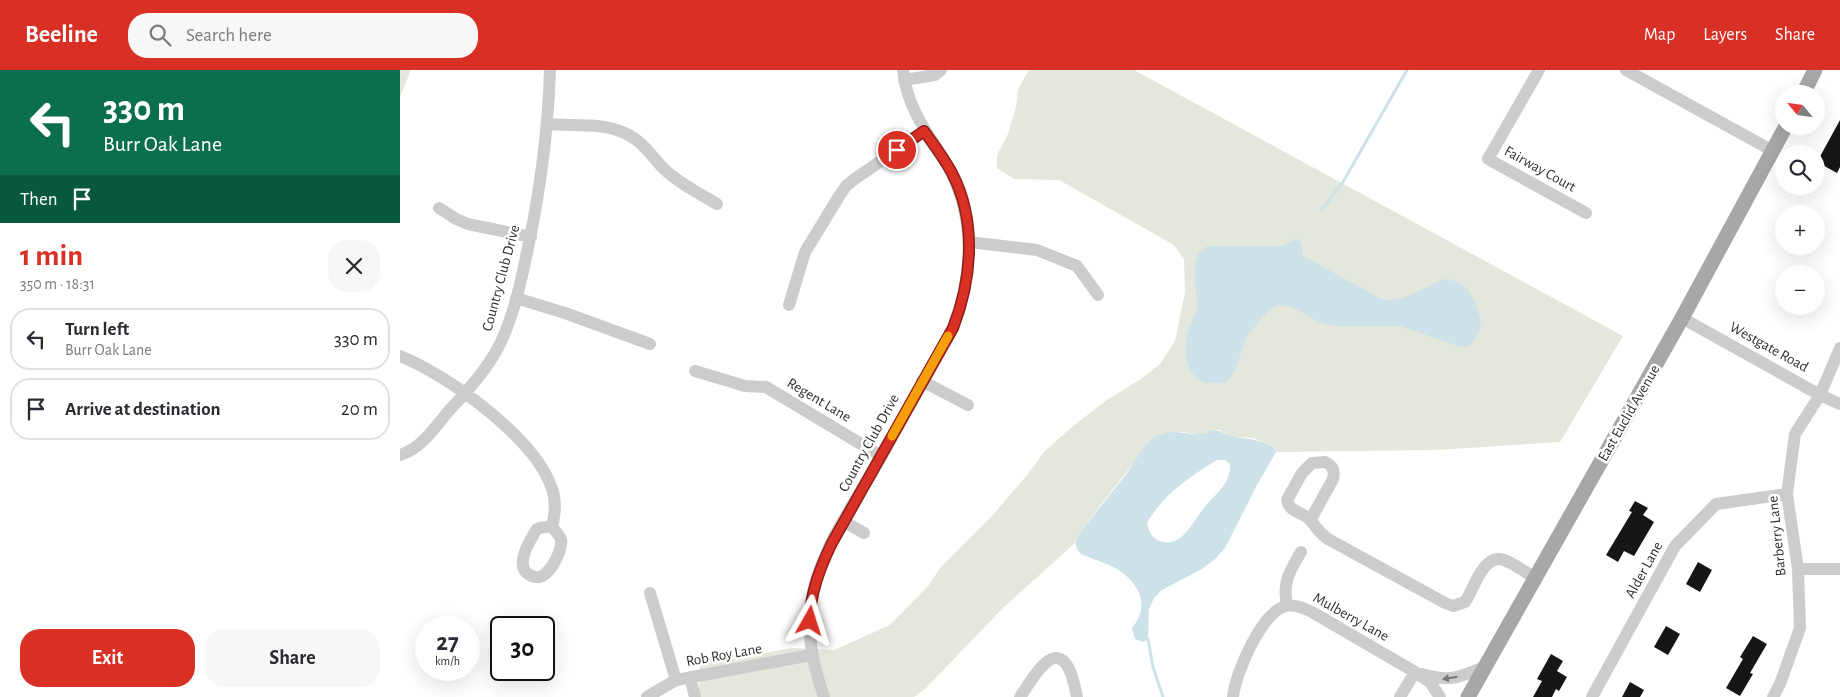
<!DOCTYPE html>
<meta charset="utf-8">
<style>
:root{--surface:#fff;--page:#f7f7f7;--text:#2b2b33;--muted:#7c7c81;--line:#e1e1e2;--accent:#d93025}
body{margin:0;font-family:"Alegreya Sans",sans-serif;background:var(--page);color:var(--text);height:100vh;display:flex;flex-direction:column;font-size:19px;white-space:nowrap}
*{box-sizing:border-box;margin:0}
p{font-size:16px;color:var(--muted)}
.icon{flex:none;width:28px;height:28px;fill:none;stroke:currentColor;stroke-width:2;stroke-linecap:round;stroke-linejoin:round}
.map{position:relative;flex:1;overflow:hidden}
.details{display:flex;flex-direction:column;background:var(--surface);width:400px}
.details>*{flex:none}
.top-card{background:#0b6e4f;color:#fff;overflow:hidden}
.needle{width:32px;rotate:299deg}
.fabs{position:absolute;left:1375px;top:15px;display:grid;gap:10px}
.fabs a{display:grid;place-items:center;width:50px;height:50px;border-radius:50%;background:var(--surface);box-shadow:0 5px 20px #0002;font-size:25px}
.speed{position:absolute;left:15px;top:546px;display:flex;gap:10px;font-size:25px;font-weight:700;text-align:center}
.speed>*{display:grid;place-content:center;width:65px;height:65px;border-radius:50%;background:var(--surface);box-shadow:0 5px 20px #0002;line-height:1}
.speed small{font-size:12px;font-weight:400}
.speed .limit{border:2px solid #111;border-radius:8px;background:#fff;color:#111}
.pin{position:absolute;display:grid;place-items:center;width:42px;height:42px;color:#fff;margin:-21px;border:2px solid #fff;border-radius:50%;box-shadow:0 1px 5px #0007}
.me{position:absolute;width:55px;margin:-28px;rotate:6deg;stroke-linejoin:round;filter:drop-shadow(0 0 4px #0008)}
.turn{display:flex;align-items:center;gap:18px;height:105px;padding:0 20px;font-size:22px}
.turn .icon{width:65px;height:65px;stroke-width:2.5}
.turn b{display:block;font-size:35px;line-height:42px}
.then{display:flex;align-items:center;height:48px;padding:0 20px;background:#0003;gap:10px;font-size:19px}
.round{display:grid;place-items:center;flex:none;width:52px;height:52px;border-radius:20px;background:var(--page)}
.headline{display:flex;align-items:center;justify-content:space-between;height:85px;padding:0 20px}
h1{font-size:30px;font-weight:600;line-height:38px;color:var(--accent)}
.cta{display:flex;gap:10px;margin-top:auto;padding:10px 20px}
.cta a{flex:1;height:58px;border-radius:20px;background:var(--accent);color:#fff;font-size:20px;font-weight:600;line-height:58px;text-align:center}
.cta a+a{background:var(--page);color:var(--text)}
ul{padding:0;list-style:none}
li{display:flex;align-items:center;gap:15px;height:62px;margin:0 10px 8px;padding:0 10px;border:2px solid var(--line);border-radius:20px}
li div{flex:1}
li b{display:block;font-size:19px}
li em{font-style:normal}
header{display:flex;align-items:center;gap:30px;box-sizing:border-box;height:70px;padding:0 25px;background:var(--accent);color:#fff}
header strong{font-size:24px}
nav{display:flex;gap:28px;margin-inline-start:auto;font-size:18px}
.search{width:350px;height:45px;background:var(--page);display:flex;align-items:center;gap:12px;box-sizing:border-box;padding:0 18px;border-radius:20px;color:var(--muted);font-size:19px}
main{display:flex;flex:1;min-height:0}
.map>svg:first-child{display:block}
</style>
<header>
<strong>Beeline</strong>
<div class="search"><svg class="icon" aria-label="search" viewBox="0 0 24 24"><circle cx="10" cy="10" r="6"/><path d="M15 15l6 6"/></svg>Search here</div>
<nav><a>Map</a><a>Layers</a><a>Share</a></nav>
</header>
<main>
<section class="details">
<div class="top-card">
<div class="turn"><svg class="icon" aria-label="left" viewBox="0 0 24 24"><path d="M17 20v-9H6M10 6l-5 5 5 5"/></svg><div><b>330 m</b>Burr Oak Lane</div></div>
<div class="then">Then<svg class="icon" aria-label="arrive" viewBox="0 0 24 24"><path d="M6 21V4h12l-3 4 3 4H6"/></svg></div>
</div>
<div class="headline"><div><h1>1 min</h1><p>350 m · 18:31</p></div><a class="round"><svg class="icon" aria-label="close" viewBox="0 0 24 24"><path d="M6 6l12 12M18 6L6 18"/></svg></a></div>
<ul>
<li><svg class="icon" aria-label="left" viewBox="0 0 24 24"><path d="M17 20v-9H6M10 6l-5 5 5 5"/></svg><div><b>Turn left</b><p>Burr Oak Lane</p></div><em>330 m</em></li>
<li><svg class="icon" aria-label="arrive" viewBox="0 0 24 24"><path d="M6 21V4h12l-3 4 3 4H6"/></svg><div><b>Arrive at destination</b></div><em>20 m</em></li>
</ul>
<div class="cta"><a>Exit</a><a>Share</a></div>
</section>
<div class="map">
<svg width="1440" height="627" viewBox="0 0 1440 627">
<rect width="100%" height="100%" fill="#fff"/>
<path fill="#e4e7dc" d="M 0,0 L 11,0 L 0,27 Z
M 629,0 L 734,0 L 1223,266 L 1160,372 L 1035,380 L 876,382 L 875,378 L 869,374 L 853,368 L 833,367 L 819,360 L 812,360 L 804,365 L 783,362 L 761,364 C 730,394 705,430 679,464 L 675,473 L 604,537 L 525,619 L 514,627 L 299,627 L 300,595 L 392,578 L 434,580 L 490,555 L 529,515 L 540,498 L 592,446 L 628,404 L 644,382 L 673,356 L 707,330 L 741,309 L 760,294 L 775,271 L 785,222 L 784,189 L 774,175 L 659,110 L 614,109 L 597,98 L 597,85 L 608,64 L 616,37 L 618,19 Z"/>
<path fill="#cde1e8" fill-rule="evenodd" d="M 897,169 L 901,172 L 903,186 L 981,229 C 1004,233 1024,217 1044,209 C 1051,210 1058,211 1063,215 C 1073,223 1083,246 1080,259 C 1079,265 1074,271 1070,276 L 1061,277 L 1000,256 L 934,256 L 919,252 L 892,237 L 878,235 L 867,242 L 847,266 L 835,300 L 827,312 C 792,320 782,296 787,265 C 789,253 798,245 797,232 C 797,215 787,183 809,176 L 882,176 C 888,174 891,170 897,169 Z
M 812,360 C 820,360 824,364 832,366 C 847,370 861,368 875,378 L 876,382 L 857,415 L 825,478 L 815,489 L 802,499 L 762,520 L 754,528 L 749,539 L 748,570 L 743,572 L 735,569 L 732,558 C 753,533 736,508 711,496 C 701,491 691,489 681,484 C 674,478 675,472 679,464 C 695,444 711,423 727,403 C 737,390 744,371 759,365 C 776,357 797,370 812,360 ZM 817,390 L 825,390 L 830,394 C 831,415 815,424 803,439 C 793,452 781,479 760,471 C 751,468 749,461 747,453 C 763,424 790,407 817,390 Z"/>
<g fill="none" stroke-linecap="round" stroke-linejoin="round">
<path stroke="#cde1e8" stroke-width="3" d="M 921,141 L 943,112 L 1007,0
M 748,569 L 753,597 L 763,627"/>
</g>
<path fill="#161616" d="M 1440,50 L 1440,97 L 1437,103 L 1417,92 Z
M 1235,431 L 1248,438 L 1243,445 L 1254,452 L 1234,486 L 1224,481 L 1218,492 L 1206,485 L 1232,442 L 1229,441 Z
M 1298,492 L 1312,500 L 1300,522 L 1286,514 Z
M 1266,556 L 1280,564 L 1268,585 L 1254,577 Z
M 1353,566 L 1367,574 L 1350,603 L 1353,604 L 1340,626 L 1326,618 L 1343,589 L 1340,587 Z
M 1151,584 L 1163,591 L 1157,601 L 1167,607 L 1159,621 L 1156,619 L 1152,627 L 1133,627 L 1142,611 L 1137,609 Z
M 1230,612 L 1244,620 L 1240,627 L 1222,627 Z"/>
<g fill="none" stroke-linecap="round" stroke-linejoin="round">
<path stroke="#ccc" stroke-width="12" d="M 1139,0 L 1088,89 L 1186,143
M 1226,0 L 1373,81
M 504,10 L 535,5 L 541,0
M 148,54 C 170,56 196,53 217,60 C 241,68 247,81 263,98 C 278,113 299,123 317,134
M 39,138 L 56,149 L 68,154 L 131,167
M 569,172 L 637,180 L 677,196 L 698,225
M 116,228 L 165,243 L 250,274
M 389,235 L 405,182 L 438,128 L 446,116 L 456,108 L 525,61
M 1282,248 L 1420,325 L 1440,334
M 0,286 C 48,305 133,367 151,416 C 157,430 155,444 152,457 C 155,461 160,465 161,470 C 163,481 148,510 135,507 C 115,503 124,481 131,469 C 133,466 135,461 137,459 C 142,456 147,457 152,457
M 295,301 L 345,316 L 366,317 L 481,386
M 522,311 L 568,335
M 0,385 C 20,379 34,359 47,343 C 66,322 87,300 100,274 C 113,247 120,216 126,187 C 140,123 148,66 150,0
M 911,449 L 933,409 C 935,400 933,396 925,392 L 912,393 L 902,403 L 887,430 C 889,443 905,442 911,451 C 917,458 919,463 928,469 L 1045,533 L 1053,536 L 1065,532 C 1074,519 1083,483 1104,490 C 1115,494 1125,502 1135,508
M 443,451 L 464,463
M 1398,499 L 1440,499
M 250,523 L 276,610
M 887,535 C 882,512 890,501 901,482
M 1022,604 C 1050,612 1058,608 1084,597
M 290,607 L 295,627
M 247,627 L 276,610 L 411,585
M 424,627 C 414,598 407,568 410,538 C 417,482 454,435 481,387 C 505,344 528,301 553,258 C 576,201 575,139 542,86 C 524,59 506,33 503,0
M 620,627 C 629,615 652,569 668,597 C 673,606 675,617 677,627
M 833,627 C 835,604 862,541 886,536 C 895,534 904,538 912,542 L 1015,602 L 1030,612 L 1040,627
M 1000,627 L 1015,602
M 1192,627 L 1275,476 L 1316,434 L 1387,424
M 1373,627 L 1380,614 L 1400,558 L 1398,499 L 1387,424 L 1395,364 L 1420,325 L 1440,278"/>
<path stroke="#a7a7a7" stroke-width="15" d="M 1403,24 L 1415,0
M 1068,627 L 1282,248 L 1386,56"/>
</g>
<defs><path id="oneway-solid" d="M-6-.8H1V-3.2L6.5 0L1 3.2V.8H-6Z" transform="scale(1.25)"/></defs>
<use fill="#767676" href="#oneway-solid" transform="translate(1050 608) rotate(171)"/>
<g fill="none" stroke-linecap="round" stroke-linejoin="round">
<g stroke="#8d1f18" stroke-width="12">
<path id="route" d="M 410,551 C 410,523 420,498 432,473 L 553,258 C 572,209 577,151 552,103 C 544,88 534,75 524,61 L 497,80"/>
</g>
<use href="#route" stroke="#d93025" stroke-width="9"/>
<path stroke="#f59e0b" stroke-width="9" d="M 492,366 L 548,266"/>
</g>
<g text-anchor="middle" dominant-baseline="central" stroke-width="5" stroke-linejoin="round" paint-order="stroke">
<g font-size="15" fill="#2f2f2f" stroke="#fff">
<text transform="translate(1140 99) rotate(29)">Fairway Court</text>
<text transform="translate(101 208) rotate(-75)">Country Club Drive</text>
<text transform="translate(1369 277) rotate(29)">Westgate Road</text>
<text transform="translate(419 330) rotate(31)">Regent Lane</text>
<text transform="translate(1229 343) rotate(-60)">East Euclid Avenue</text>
<text transform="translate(469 373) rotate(-61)">Country Club Drive</text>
<text transform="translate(1377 466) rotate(-96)">Barberry Lane</text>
<text transform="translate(1244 500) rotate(-61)">Alder Lane</text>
<text transform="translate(951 547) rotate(29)">Mulberry Lane</text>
<text transform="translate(324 585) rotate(-10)">Rob Roy Lane</text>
</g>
</g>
</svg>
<div class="fabs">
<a><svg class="needle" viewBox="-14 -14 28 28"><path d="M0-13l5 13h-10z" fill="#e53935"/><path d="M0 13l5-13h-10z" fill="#7c7c81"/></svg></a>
<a><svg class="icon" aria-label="search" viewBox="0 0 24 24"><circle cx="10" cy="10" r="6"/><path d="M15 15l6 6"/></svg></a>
<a>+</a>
<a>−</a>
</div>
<div class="speed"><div>27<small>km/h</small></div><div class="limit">30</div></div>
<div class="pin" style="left:497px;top:80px;background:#d93025"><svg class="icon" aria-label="arrive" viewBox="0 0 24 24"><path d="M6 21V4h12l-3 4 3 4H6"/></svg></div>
<svg class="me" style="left:410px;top:551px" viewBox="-20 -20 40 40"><path d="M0-17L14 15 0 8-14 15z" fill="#d93025" stroke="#fff" stroke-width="4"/></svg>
</div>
</main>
